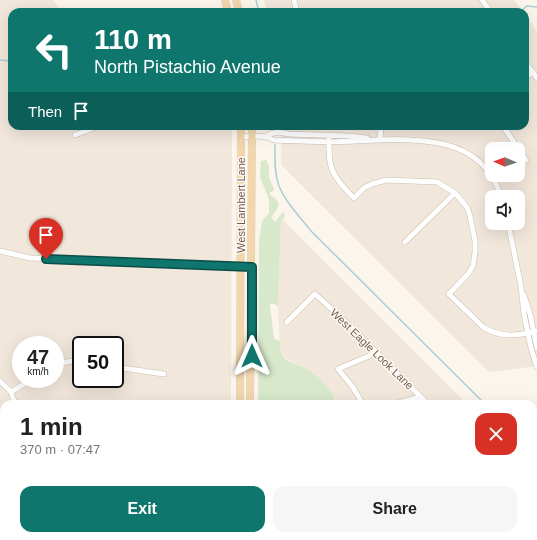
<!DOCTYPE html>
<meta charset="utf-8">
<style>
:root{--surface:#fff;--page:#f6f6f6;--text:#222;--muted:#767676;--accent:#0f766e}
body{margin:0;font-family:Helvetica,sans-serif;background:var(--page);color:var(--text);height:100vh;display:flex;flex-direction:column;font-size:15px;white-space:nowrap}
*{box-sizing:border-box;margin:0}
p{font-size:13px;color:var(--muted)}
.icon{flex:none;width:22px;height:22px;fill:none;stroke:currentColor;stroke-width:2;stroke-linecap:round;stroke-linejoin:round}
.map{position:relative;flex:1;overflow:hidden}
.details{position:absolute;left:0px;top:400px;width:537px;height:140px;display:flex;flex-direction:column;background:var(--surface);border-radius:12px 12px 0 0;box-shadow:0 4px 16px #0002}
.details>*{flex:none}
.top-card{position:absolute;left:8px;top:8px;width:521px;height:122px;border-radius:12px;box-shadow:0 4px 16px #0002;background:#0f766e;color:#fff;overflow:hidden}
.needle{width:26px;rotate:272deg}
.fabs{position:absolute;left:485px;top:142px;display:grid;gap:8px}
.fabs a{display:grid;place-items:center;width:40px;height:40px;border-radius:8px;background:var(--surface);box-shadow:0 4px 16px #0002;font-size:20px}
.speed{position:absolute;left:12px;top:336px;display:flex;gap:8px;font-size:20px;font-weight:700;text-align:center}
.speed>*{display:grid;place-content:center;width:52px;height:52px;border-radius:50%;background:var(--surface);box-shadow:0 4px 16px #0002;line-height:1}
.speed small{font-size:10px;font-weight:400}
.speed .limit{border:2px solid #111;border-radius:6px;background:#fff;color:#111}
.pin{position:absolute;display:grid;place-items:center;width:34px;height:34px;color:#fff;margin:-41px -17px;border-radius:50% 50% 50% 0;rotate:-45deg;box-shadow:0 0 4px #0007}
.pin .icon{rotate:45deg}
.me{position:absolute;width:44px;margin:-22px;rotate:0deg;stroke-linejoin:round;filter:drop-shadow(0 0 3px #0008)}
.turn{display:flex;align-items:center;gap:14px;height:84px;padding:0 20px;font-size:18px}
.turn .icon{width:52px;height:52px;stroke-width:2.5}
.turn b{display:block;font-size:28px;line-height:34px}
.then{display:flex;align-items:center;height:38px;padding:0 20px;background:#0003;gap:8px;font-size:15px}
.round{display:grid;place-items:center;flex:none;width:42px;height:42px;border-radius:12px;background:var(--page)}
.overview{display:flex;align-items:center;justify-content:space-between;height:68px;padding:0 20px}
h1{font-size:24px;font-weight:700;line-height:30px}
.primary-button{display:flex;gap:8px;margin-top:auto;padding:8px 20px}
.primary-button a{flex:1;height:46px;border-radius:12px;background:var(--accent);color:#fff;font-size:16px;font-weight:700;line-height:46px;text-align:center}
.primary-button a+a{background:var(--page);color:var(--text)}
.map>svg:first-child{display:block}
</style>
<div class="map">
<svg width="537" height="540" viewBox="0 0 537 540">
<rect width="100%" height="100%" fill="#fbf5ec"/>
<path fill="#f2e7db" fill-rule="evenodd" d="M 0,0 L 53,0 L 62,12 L 12,12 L 12,126 L 232,126 L 231,404 L 4,404 L 4,536 L 44,536 L 39,540 L 0,540 ZM 21,345 L 55,345 L 55,379 L 21,379 ZM 81,345 L 115,345 L 115,379 L 81,379 Z
M 264,0 L 514,0 L 523,12 L 267,12 Z
M 525,14 L 537,31 L 537,366 L 489,372 L 281,165 L 282,126 L 525,126 ZM 492,149 L 518,149 L 518,175 L 492,175 ZM 492,197 L 518,197 L 518,223 L 492,223 Z
M 281,218 L 467,404 L 337,404 L 335,398 L 305,368 L 285,358 L 280,351 L 278,306 Z
M 535,475 L 537,477 L 537,540 L 529,540 L 526,536 L 533,536 L 533,478 Z
M 418,536 L 511,536 L 513,540 L 408,540 Z"/>
<path fill="#d7e8cb" d="M 266,160 L 269,166 L 269,177 L 274,189 L 272,192 L 270,192 L 270,195 C 283,202 279,208 271,217 L 275,222 L 282,213 L 284,213 L 285,215 L 283,220 L 281,219 L 278,306 L 272,303 L 270,304 L 270,306 L 274,339 L 280,341 C 280,348 280,354 285,359 C 290,362 297,365 303,367 C 317,375 331,388 337,404 L 258,404 L 259,240 L 262,221 L 269,213 L 269,199 L 260,177 L 261,161 Z
M 537,424 L 537,460 L 533,464 L 533,428 Z
M 44,536 L 228,536 L 228,540 L 39,540 Z
M 253,536 L 418,536 L 408,540 L 253,540 Z"/>
<g fill="none" stroke-linecap="round" stroke-linejoin="round">
<path stroke="#a8cfd5" stroke-width="1.5" d="M 256,0 L 259,12
M 520,12 L 527,6 L 537,7
M 0,60 L 12,61
M 275,126 L 275,128
M 275,145 C 275,158 274,173 279,186 C 286,203 300,217 312,232 L 485,404"/>
<g stroke="#cdbdb2" stroke-width="6">
<path id="minor" d="M 294,0 L 297,12
M 482,0 L 491,12
M 525,62 L 537,78
M 525,78 L 533,72
M 503,126 L 526,160
M 75,135 L 99,126
M 329,136 C 328,170 331,174 354,198 L 364,188 L 372,184 L 386,180 L 437,182 L 455,193 L 467,207 L 470,216 L 475,241 L 475,252 L 473,266 L 468,274 L 449,294 L 483,327 C 501,338 517,336 537,331
M 241,137 C 249,137 259,135 266,137 C 269,138 271,139 274,140 C 292,141 311,141 329,142 C 388,142 479,122 501,197
M 265,137 L 270,134 L 278,132 L 289,134 L 348,136 L 367,138
M 380,140 L 381,126
M 508,223 L 521,286 L 524,314 L 531,348 L 537,367
M 405,242 L 455,193
M 0,251 L 30,258 L 252,267
M 524,295 L 530,314 L 537,348
M 287,322 L 315,294 L 347,323 L 428,404
M 55,365 L 71,361 L 81,361
M 115,367 L 164,374
M 0,381 L 11,392 L 15,404
M 11,392 L 32,379
M 363,404 L 352,386 L 338,369 L 376,353
M 394,404 L 421,397
M 533,456 L 537,449
M 0,499 L 4,495
M 519,536 L 521,540"/>
</g>
<g stroke="#d8d2ce" stroke-width="8">
<path id="major" d="M 225,0 L 228,12
M 236,0 L 239,12
M 240,404 L 241,126
M 250,404 L 252,126
M 236,540 L 236,536
M 246,540 L 246,536"/>
</g>
<use href="#minor" stroke="#fff" stroke-width="5"/>
<use href="#major" stroke="#f3d7ab" stroke-width="7"/>
</g>
<g fill="none" stroke-linecap="round" stroke-linejoin="round">
<g stroke="#0a4d48" stroke-width="10">
<path id="route" d="M 46,259 L 252,267 L 252,356"/>
</g>
<use href="#route" stroke="#0f766e" stroke-width="7"/>
</g>
<g text-anchor="middle" dominant-baseline="central" stroke-width="3" stroke-linejoin="round" paint-order="stroke">
<g font-size="11" fill="#755d50" stroke="#fef9f2">
<text transform="translate(241 205) rotate(-90)">West Lambert Lane</text>
<text transform="translate(372 349) rotate(44)">West Eagle Look Lane</text>
</g>
</g>
</svg>
<div class="fabs">
<a><svg class="needle" viewBox="-14 -14 28 28"><path d="M0-13l5 13h-10z" fill="#e53935"/><path d="M0 13l5-13h-10z" fill="#767676"/></svg></a>
<a><svg class="icon" aria-label="sound" viewBox="0 0 24 24"><path d="M4 9h4l5-4v14l-5-4H4zM17 9q2 3 0 6"/></svg></a>
</div>
<div class="speed"><div>47<small>km/h</small></div><div class="limit">50</div></div>
<div class="pin" style="left:46px;top:259px;background:#d93025"><svg class="icon" aria-label="arrive" viewBox="0 0 24 24"><path d="M6 21V4h12l-3 4 3 4H6"/></svg></div>
<svg class="me" style="left:252px;top:356px" viewBox="-20 -20 40 40"><path d="M0-17L14 15 0 8-14 15z" fill="#0f766e" stroke="#fff" stroke-width="4"/></svg>
<div class="top-card">
<div class="turn"><svg class="icon" aria-label="left" viewBox="0 0 24 24"><path d="M17 20v-9H6M10 6l-5 5 5 5"/></svg><div><b>110 m</b>North Pistachio Avenue</div></div>
<div class="then">Then<svg class="icon" aria-label="arrive" viewBox="0 0 24 24"><path d="M6 21V4h12l-3 4 3 4H6"/></svg></div>
</div>
<section class="details">
<div class="overview"><div><h1>1 min</h1><p>370 m · 07:47</p></div><a class="round" style="background:#d93025;color:#fff"><svg class="icon" aria-label="close" viewBox="0 0 24 24"><path d="M6 6l12 12M18 6L6 18"/></svg></a></div>
<div class="primary-button"><a>Exit</a><a>Share</a></div>
</section>
</div>
